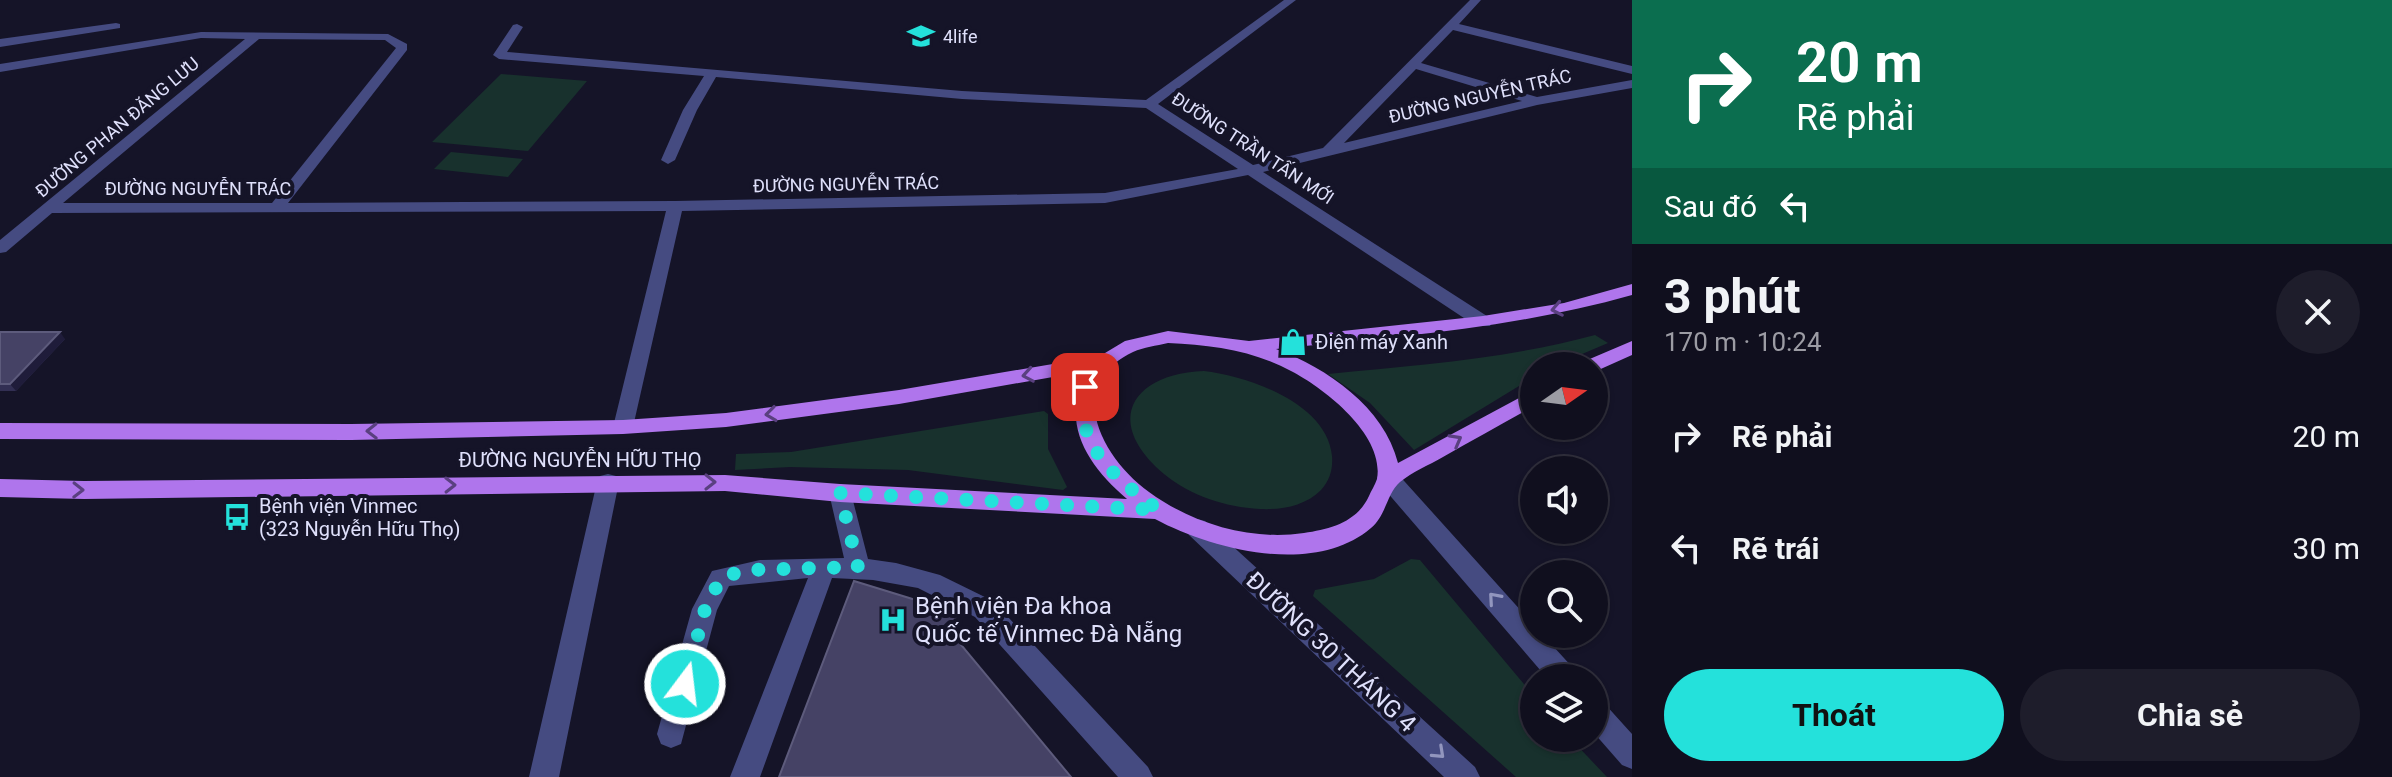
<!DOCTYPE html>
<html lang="vi">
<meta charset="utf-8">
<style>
:root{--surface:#100f1e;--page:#1e1d2b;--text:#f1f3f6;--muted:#9c9ca4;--line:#302f3c;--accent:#24e1db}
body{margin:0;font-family:Roboto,sans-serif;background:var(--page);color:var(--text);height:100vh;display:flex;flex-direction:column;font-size:30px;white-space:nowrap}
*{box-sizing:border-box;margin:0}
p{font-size:26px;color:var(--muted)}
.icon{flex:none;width:44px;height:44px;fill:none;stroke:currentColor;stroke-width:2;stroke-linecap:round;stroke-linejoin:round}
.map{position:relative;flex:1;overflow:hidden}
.drawer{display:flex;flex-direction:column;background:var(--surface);width:760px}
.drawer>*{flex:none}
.banner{background:#0b6e4f;color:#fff;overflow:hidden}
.needle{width:52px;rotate:76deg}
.fabs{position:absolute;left:1520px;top:352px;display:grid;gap:16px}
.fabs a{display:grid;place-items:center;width:88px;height:88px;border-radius:50%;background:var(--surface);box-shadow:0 2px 6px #0004,0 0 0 2px var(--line);font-size:40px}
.pin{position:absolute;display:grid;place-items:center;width:68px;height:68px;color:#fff;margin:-34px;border-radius:16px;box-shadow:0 4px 12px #0006}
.me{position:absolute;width:88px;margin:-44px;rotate:15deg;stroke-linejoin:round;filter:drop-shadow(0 0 6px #0008)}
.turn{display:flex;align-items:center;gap:28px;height:168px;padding:0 32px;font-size:36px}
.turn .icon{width:104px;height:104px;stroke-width:2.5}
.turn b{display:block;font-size:56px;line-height:68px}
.then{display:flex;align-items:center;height:76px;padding:0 32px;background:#0003;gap:16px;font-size:30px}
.round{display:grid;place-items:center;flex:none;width:84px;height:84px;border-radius:42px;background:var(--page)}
.summary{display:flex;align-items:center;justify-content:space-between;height:136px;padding:0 32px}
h1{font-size:48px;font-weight:700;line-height:60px}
.primary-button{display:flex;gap:16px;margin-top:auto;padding:16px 32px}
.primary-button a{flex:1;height:92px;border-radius:48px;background:var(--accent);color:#111;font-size:32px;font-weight:700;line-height:92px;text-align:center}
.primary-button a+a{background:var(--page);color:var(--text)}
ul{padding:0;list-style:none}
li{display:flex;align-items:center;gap:24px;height:112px;padding:0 32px}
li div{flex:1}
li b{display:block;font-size:30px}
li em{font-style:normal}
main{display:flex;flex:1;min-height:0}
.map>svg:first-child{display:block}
</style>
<main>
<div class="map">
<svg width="1632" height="777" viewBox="0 0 1632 777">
<rect width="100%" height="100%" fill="#151428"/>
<path fill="#18312d" d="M 501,74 L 587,81 L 528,151 L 432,142 Z
M 451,152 L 523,159 L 508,177 L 434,169 Z
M 1595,335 L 1608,343 L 1554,366 L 1534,366 L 1534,377 L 1414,450 L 1370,403 L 1328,374 C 1418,365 1507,359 1595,335 Z
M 1204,371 C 1248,376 1327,403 1332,456 C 1333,469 1330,480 1321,490 C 1305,506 1282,510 1260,509 C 1225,507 1191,496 1164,474 C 1103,423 1130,374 1204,371 Z
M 1044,411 L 1048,414 L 1048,449 L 1067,487 L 1063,490 L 908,470 L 790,467 L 735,470 L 736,454 L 791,452 Z
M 1411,559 L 1420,560 L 1425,566 L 1534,696 L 1534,738 L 1570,738 L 1607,777 L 1516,777 L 1313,596 L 1315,590 L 1374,579 Z"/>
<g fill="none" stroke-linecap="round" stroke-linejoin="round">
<path fill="#454b81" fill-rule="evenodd" d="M 1284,0 L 1296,0 L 1158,104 L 1253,165 L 1323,148 L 1470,0 L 1481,0 L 1459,24 L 1632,66 L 1632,74 L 1453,30 L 1421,63 L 1537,97 L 1632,80 L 1632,88 L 1537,105 L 1263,172 L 1490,318 L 1492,322 L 1490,326 L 1476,326 L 1248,175 L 1105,203 L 682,211 L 633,427 L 630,432 L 616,432 L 613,427 L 666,211 L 52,213 L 6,252 L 0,253 L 0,240 L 245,39 L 201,38 L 0,72 L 0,64 L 201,32 L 388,34 L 407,44 L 407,50 L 288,203 L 675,201 L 1105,193 L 1238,169 L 1146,108 L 962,99 L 716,77 L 697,110 L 675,160 L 668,164 L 661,160 L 683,110 L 704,76 L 499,59 L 493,55 L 513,25 L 517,24 L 523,27 L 507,52 L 962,91 L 1146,100 ZM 259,39 L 385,40 L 396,48 L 272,203 L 63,203 ZM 1416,69 L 1522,101 L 1344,143 Z
M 116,23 L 120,24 L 120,28 L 0,47 L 0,39 Z
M 1388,470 L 1396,472 L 1534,625 L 1534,634 L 1542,634 L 1574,669 L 1577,678 L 1547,678 L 1380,484 L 1377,478 L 1380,472 Z
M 608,474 L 616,476 L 619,482 L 559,777 L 529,777 L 597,482 L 600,476 Z
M 840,484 L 848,487 L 851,493 L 868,559 L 896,563 L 940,575 L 993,601 L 1148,767 L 1153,777 L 1118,777 L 975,617 L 918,588 L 873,580 L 832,578 L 760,777 L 730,777 L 808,578 L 729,586 L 717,610 L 681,744 L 671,748 L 661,744 L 657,734 L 692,609 L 712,571 L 760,560 L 844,558 L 829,493 L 832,487 Z
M 1197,519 L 1205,521 L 1475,767 L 1480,777 L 1444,777 L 1189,535 L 1185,528 L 1189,521 Z
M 1594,699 L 1604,703 L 1632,734 L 1632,769 L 1622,765 L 1594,733 Z"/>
<path fill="#af75ec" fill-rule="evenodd" d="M 1632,284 L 1632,295 C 1516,328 1396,337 1276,349 C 1327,368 1384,407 1398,463 L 1534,390 L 1534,406 C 1504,423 1473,440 1443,457 C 1429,465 1412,472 1400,482 C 1387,493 1386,516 1371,528 C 1315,576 1213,550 1155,519 L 840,502 L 725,491 L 84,499 L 0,497 L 0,479 L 84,481 L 725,475 L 840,484 L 1127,499 C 1087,465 1059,422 1087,371 L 899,404 L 726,427 L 623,434 L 351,440 L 0,439 L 0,423 L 351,424 L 623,420 L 726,413 L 899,390 L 1100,356 L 1125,341 L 1168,331 L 1249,341 L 1483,316 L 1564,303 ZM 1168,343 C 1211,345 1252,350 1291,371 C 1324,388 1385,435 1377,479 C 1375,485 1371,491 1369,496 C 1357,522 1331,529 1304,533 C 1251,541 1193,524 1149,492 C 1103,459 1062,386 1133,352 C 1144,347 1156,346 1168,343 Z
M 1632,341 L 1632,355 L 1594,372 L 1594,366 L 1582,366 L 1585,361 Z"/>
</g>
<path fill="#322f53" d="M 0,332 L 65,339 L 16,391 L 0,391 Z"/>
<path fill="#1f1c3a" d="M 60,332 L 65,339 L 16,391 L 10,384 Z"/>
<path fill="#454265" stroke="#5d5b7c" stroke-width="2" d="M 0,332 L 60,332 L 10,384 L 0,384 Z
M 854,581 L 958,613 L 952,634 L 1071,777 L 779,777 Z"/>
<defs><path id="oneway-chevron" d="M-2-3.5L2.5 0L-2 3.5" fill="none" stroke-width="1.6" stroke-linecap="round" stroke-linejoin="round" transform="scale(2)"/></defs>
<g stroke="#5a4080">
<use href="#oneway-chevron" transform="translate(1557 309) rotate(169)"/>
<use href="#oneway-chevron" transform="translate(1028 375) rotate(170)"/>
<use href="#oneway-chevron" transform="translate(771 414) rotate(173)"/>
<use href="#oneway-chevron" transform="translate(372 431) rotate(179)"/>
<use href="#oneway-chevron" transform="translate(1456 440) rotate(-29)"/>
<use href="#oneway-chevron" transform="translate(710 482)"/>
<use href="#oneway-chevron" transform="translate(450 485) rotate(-1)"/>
<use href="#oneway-chevron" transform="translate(78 490) rotate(1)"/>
</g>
<g stroke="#9296be">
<use href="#oneway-chevron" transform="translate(1494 598) rotate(-131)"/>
<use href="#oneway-chevron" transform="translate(1439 753) rotate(43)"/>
</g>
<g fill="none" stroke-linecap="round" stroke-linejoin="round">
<path stroke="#24e1db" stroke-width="14" stroke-dasharray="0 25.2" d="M 685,684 L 705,609 L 721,578 L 745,570 L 858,567 L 840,493 L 1159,510 C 1127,487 1091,460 1083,418 C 1081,409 1084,396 1085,387"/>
</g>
<defs>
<g id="school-bare" transform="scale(2.16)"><path d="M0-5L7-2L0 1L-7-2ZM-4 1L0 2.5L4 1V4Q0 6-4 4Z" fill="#24e1db" stroke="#151428" stroke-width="2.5" paint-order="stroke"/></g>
<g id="shop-bare" transform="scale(2.16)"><path d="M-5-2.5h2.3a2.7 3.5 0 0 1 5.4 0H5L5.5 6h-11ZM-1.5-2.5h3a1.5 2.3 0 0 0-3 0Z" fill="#24e1db" stroke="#151428" stroke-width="2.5" paint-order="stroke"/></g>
<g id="bus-bare" transform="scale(2.16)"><path d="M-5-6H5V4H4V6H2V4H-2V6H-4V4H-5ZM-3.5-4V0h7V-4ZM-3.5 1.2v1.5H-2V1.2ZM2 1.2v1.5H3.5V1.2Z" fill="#24e1db" stroke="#151428" stroke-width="2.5" paint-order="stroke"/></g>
<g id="hospital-bare" transform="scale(2.16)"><path d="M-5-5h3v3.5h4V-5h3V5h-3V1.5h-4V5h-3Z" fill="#24e1db" stroke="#151428" stroke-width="2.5" paint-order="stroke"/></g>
</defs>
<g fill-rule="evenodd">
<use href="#school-bare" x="921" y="36"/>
<use href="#shop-bare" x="1293" y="342"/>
<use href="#bus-bare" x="237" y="517"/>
<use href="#hospital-bare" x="893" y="620"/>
</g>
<g text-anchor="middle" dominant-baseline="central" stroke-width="8" stroke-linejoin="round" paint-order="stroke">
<g font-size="18" fill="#dfe0fb" stroke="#151428" text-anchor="start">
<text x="943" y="36">4life</text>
</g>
<g font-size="18" fill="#dfe0fb" stroke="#151428">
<text transform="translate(1480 96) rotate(-13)">ĐƯỜNG NGUYỄN TRÁC</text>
<text transform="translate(117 127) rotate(-40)">ĐƯỜNG PHAN ĐĂNG LƯU</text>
<text transform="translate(1253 148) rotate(33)">ĐƯỜNG TRẦN TẤN MỚI</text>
<text transform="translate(846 184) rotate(-1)">ĐƯỜNG NGUYỄN TRÁC</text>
<text x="198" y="188">ĐƯỜNG NGUYỄN TRÁC</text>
</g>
<g font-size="20" fill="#dfe0fb" stroke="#151428" text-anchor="start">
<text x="1315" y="342">Điện máy Xanh</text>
<text x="259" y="506">Bệnh viện Vinmec<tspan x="259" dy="23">(323 Nguyễn Hữu Thọ)</tspan></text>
</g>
<g font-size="20" fill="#dfe0fb" stroke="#151428">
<text x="580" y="460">ĐƯỜNG NGUYỄN HỮU THỌ</text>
</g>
<g font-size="24" fill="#dfe0fb" stroke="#151428" text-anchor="start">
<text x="915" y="606">Bệnh viện Đa khoa<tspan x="915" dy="28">Quốc tế Vinmec Đà Nẵng</tspan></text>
</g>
<g font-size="24" fill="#dfe0fb" stroke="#151428">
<text transform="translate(1331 652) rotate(43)">ĐƯỜNG 30 THÁNG 4</text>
</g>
</g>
</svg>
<div class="fabs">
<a><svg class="needle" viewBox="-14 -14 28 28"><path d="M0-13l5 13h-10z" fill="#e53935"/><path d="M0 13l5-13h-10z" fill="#9c9ca4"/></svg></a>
<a><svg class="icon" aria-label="sound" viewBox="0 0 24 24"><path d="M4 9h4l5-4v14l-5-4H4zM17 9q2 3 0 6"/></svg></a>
<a><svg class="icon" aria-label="search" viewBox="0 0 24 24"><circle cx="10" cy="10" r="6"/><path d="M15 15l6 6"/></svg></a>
<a><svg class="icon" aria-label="layers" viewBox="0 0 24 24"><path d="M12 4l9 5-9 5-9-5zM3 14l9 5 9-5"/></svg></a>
</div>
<div class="pin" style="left:1085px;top:387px;background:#d93025"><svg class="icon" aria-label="arrive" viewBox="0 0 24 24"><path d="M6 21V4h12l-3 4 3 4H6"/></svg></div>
<svg class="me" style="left:685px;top:684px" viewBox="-20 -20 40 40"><circle r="17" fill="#24e1db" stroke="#fff" stroke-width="3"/><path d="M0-11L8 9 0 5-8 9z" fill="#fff"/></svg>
</div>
<section class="drawer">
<div class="banner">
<div class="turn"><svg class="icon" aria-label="right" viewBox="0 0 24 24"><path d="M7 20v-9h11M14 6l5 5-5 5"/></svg><div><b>20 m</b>Rẽ phải</div></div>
<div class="then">Sau đó<svg class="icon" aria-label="left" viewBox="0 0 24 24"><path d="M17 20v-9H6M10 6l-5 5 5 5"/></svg></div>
</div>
<div class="summary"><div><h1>3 phút</h1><p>170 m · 10:24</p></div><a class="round"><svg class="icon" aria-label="close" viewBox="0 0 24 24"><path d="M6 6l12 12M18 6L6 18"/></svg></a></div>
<ul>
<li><svg class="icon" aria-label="right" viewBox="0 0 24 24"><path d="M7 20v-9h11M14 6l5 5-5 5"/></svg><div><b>Rẽ phải</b></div><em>20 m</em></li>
<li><svg class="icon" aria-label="left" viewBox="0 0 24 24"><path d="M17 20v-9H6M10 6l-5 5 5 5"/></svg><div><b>Rẽ trái</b></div><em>30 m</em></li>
</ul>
<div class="primary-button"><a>Thoát</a><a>Chia sẻ</a></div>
</section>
</main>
